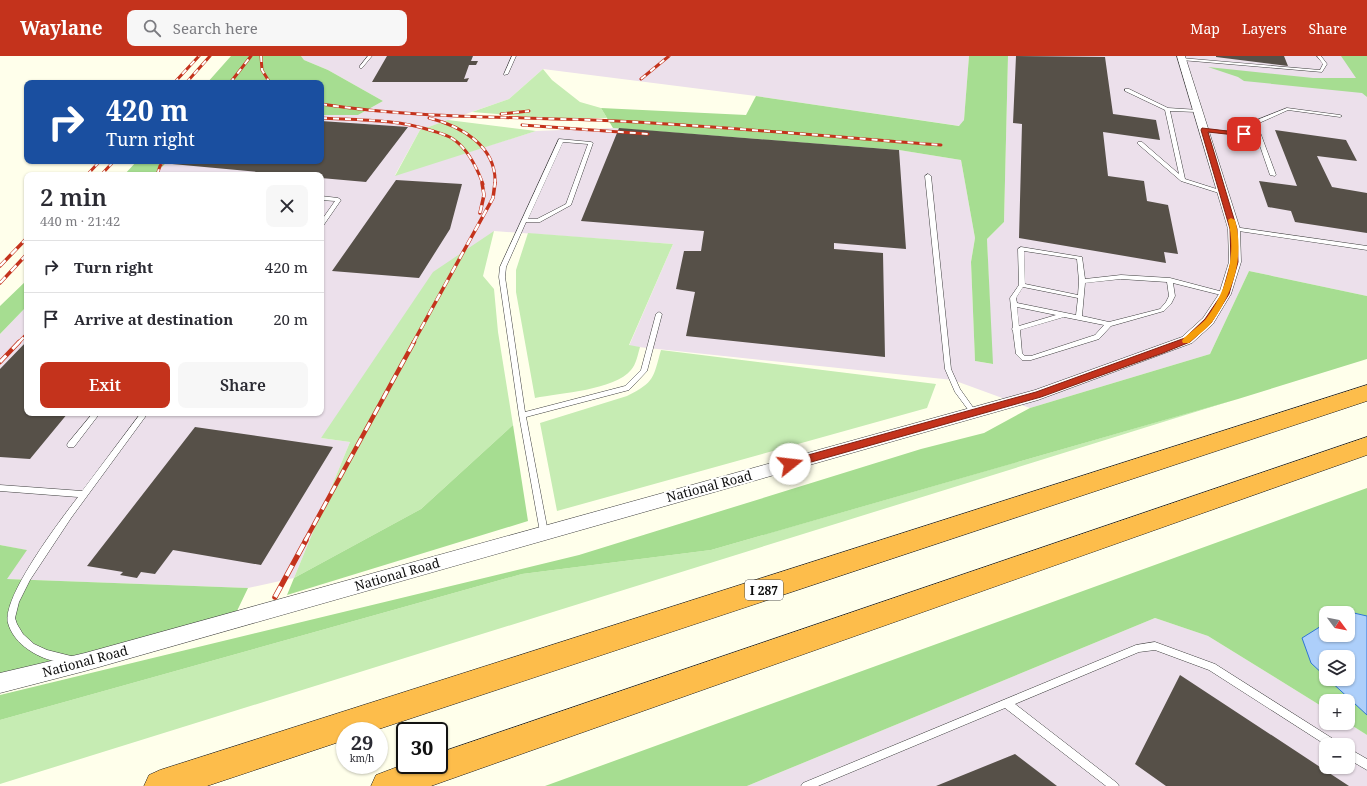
<!DOCTYPE html>
<meta charset="utf-8">
<style>
:root{--surface:#fff;--page:#f7f7f7;--text:#2b2b33;--muted:#7c7c81;--line:#e1e1e2;--accent:#c4331c}
body{margin:0;font-family:"Noto Serif",serif;background:var(--page);color:var(--text);height:100vh;display:flex;flex-direction:column;font-size:15px;white-space:nowrap}
*{box-sizing:border-box;margin:0}
p{font-size:13px;color:var(--muted)}
.icon{flex:none;width:22px;height:22px;fill:none;stroke:currentColor;stroke-width:2;stroke-linecap:round;stroke-linejoin:round}
.map{position:relative;flex:1;overflow:hidden}
.sheet{position:absolute;left:24px;top:116px;width:300px;height:244px;display:flex;flex-direction:column;background:var(--surface);border-radius:8px;box-shadow:0 1px 3px #0004}
.sheet>*{flex:none}
.guide{position:absolute;left:24px;top:24px;width:300px;height:84px;border-radius:8px;box-shadow:0 1px 3px #0004;background:#1a4fa0;color:#fff;overflow:hidden}
.needle{width:26px;rotate:122deg}
.tools{position:absolute;left:1319px;top:550px;display:grid;gap:8px}
.tools a{display:grid;place-items:center;width:36px;height:36px;border-radius:8px;background:var(--surface);box-shadow:0 1px 3px #0004;font-size:20px}
.speed{position:absolute;left:336px;top:666px;display:flex;gap:8px;font-size:20px;font-weight:700;text-align:center}
.speed>*{display:grid;place-content:center;width:52px;height:52px;border-radius:50%;background:var(--surface);box-shadow:0 1px 3px #0004;line-height:1}
.speed small{font-size:10px;font-weight:400}
.speed .limit{border:2px solid #111;border-radius:6px;background:#fff;color:#111}
.pin{position:absolute;display:grid;place-items:center;width:34px;height:34px;color:#fff;margin:-17px;border-radius:8px;box-shadow:0 2px 6px #0006}
.me{position:absolute;width:44px;margin:-22px;rotate:74deg;stroke-linejoin:round;filter:drop-shadow(0 0 3px #0008)}
.turn{display:flex;align-items:center;gap:14px;height:84px;padding:0 16px;font-size:18px}
.turn .icon{width:52px;height:52px;stroke-width:2.5}
.turn b{display:block;font-size:28px;line-height:34px}
.round{display:grid;place-items:center;flex:none;width:42px;height:42px;border-radius:8px;background:var(--page)}
.head{display:flex;align-items:center;justify-content:space-between;height:68px;padding:0 16px}
h1{font-size:24px;font-weight:600;line-height:30px}
.cta{display:flex;gap:8px;margin-top:auto;padding:8px 16px}
.cta a{flex:1;height:46px;border-radius:8px;background:var(--accent);color:#fff;font-size:16px;font-weight:600;line-height:46px;text-align:center}
.cta a+a{background:var(--page);color:var(--text)}
ul{padding:0;list-style:none}
li{display:flex;align-items:center;gap:12px;height:52px;padding:0 16px;border-top:1px solid var(--line)}
li div{flex:1}
li b{display:block;font-size:15px}
li em{font-style:normal}
header{display:flex;align-items:center;gap:24px;box-sizing:border-box;height:56px;padding:0 20px;background:var(--accent);color:#fff}
header strong{font-size:19px}
nav{display:flex;gap:22px;margin-inline-start:auto;font-size:14px}
.search{width:280px;height:36px;background:var(--page);display:flex;align-items:center;gap:10px;box-sizing:border-box;padding:0 14px;border-radius:8px;color:var(--muted);font-size:15px}
.map>svg:first-child{display:block}
</style>
<header>
<strong>Waylane</strong>
<div class="search"><svg class="icon" aria-label="search" viewBox="0 0 24 24"><circle cx="10" cy="10" r="6"/><path d="M15 15l6 6"/></svg>Search here</div>
<nav><a>Map</a><a>Layers</a><a>Share</a></nav>
</header>
<div class="map">
<svg width="1367" height="730" viewBox="0 0 1367 730">
<rect width="100%" height="100%" fill="#ffffeb"/>
<path fill="#ece0eb" fill-rule="evenodd" d="M 301,0 L 969,0 L 964,64 L 960,70 L 756,40 L 543,13 L 509,43 L 420,74 L 395,119 L 536,75 L 613,72 L 899,94 L 961,104 L 975,182 L 971,206 L 975,305 L 992,308 L 987,183 L 1004,166 L 1008,0 L 1367,0 L 1367,240 L 1249,215 L 1210,298 L 1030,352 L 953,324 L 629,290 L 673,188 L 494,175 L 321,382 L 350,386 L 294,522 L 248,532 L 6,523 L 26,494 L 0,489 L 0,278 L 27,250 L 27,357 L 321,357 L 321,119 L 154,119 L 168,105 L 321,105 L 321,59 L 358,59 L 383,45 L 328,14 L 304,4 Z
M 1155,562 L 1208,580 L 1326,653 L 1326,667 L 1348,667 L 1367,679 L 1367,730 L 747,730 ZM 1326,689 L 1348,689 L 1348,711 L 1326,711 Z"/>
<path fill="#c6ecb3" d="M 543,13 L 552,24 L 580,46 L 601,52 L 607,62 L 545,62 L 472,56 L 509,43 Z
M 448,64 L 536,75 L 395,120 L 420,74 Z
M 494,175 L 483,220 L 494,233 L 498,276 L 513,369 L 421,453 L 294,522 L 350,386 L 321,382 L 433,216 Z
M 528,177 L 673,188 L 629,289 L 640,291 C 638,298 636,309 631,314 C 615,334 560,337 535,342 L 516,236 L 516,214 Z
M 661,294 L 936,328 L 927,352 L 557,455 L 540,367 L 627,340 C 655,326 653,322 661,294 Z
M 1237,343 L 0,728 L 0,664 L 522,518 L 711,494 Z"/>
<path fill="#a6dd91" fill-rule="evenodd" d="M 231,0 L 301,0 L 304,4 L 328,14 L 383,45 L 358,59 L 321,59 L 321,27 L 207,27 Z
M 969,0 L 1008,0 L 1004,166 L 987,183 L 993,308 L 975,305 L 971,206 L 975,182 L 961,104 L 899,94 L 613,72 L 601,52 L 746,59 L 756,40 L 959,70 L 964,64 Z
M 1341,0 L 1367,0 L 1367,41 L 1362,37 L 1244,25 L 1238,21 L 1208,11 L 1313,22 L 1356,22 Z
M 137,105 L 168,105 L 154,119 L 124,119 Z
M 1249,215 L 1367,240 L 1367,303 L 1238,343 L 711,494 L 522,518 L 0,664 L 0,639 L 579,499 L 921,393 L 984,377 L 1030,352 L 1210,298 Z
M 27,224 L 27,250 L 0,278 L 0,250 Z
M 513,369 L 528,465 L 287,539 L 294,522 L 421,453 Z
M 1367,432 L 1367,679 L 1348,667 L 1348,645 L 1326,645 L 1326,653 L 1208,580 L 1155,562 L 747,730 L 545,730 ZM 1326,557 L 1348,557 L 1348,579 L 1326,579 ZM 1326,601 L 1348,601 L 1348,623 L 1326,623 Z
M 0,489 L 27,494 L 7,523 L 248,532 L 237,555 L 0,629 Z"/>
<path fill="#adcffa" stroke="#2f75d5" d="M 1345,555 L 1367,560 L 1367,659 L 1328,623 L 1348,623 L 1348,601 L 1326,601 L 1326,621 L 1311,607 L 1302,582 L 1326,567 L 1326,579 L 1348,579 L 1348,557 L 1342,557 Z"/>
<path fill="#565048" d="M 387,0 L 473,0 L 471,5 L 478,5 L 476,9 L 469,9 L 464,23 L 469,22 L 467,26 L 372,26 Z
M 1016,0 L 1105,1 L 1113,58 L 1156,64 L 1160,84 L 1103,76 L 1108,120 L 1144,125 L 1147,145 L 1168,149 L 1178,198 L 1164,196 L 1166,207 L 1019,182 L 1022,68 L 1013,67 Z
M 1216,0 L 1284,0 L 1288,10 L 1216,1 Z
M 321,65 L 408,71 L 366,126 L 321,122 L 321,119 L 290,119 L 172,108 L 175,105 L 321,105 Z
M 619,72 L 899,94 L 906,193 L 834,187 L 834,193 L 883,197 L 885,301 L 686,280 L 695,236 L 676,233 L 684,195 L 701,195 L 704,175 L 581,165 Z
M 1275,74 L 1346,84 L 1357,105 L 1317,100 L 1332,131 L 1367,137 L 1367,177 L 1295,166 L 1291,155 L 1268,151 L 1259,125 L 1297,130 Z
M 396,124 L 462,128 L 450,173 L 419,222 L 332,215 Z
M 27,285 L 27,357 L 68,357 L 30,403 L 0,401 L 0,313 Z
M 195,371 L 333,391 L 261,509 L 173,494 L 155,518 L 141,516 L 137,522 L 120,519 L 123,516 L 87,510 Z
M 1180,619 L 1349,730 L 1166,730 L 1135,708 Z
M 1015,698 L 1057,730 L 936,730 Z"/>
<g fill="none" stroke-linecap="round" stroke-linejoin="round">
<g stroke="#3f3f3f" stroke-width="1">
<path id="lane" d="M 368,0 L 372,0 L 362,12 L 360,12 L 360,10 Z
M 512,0 L 516,0 L 508,18 L 504,19 L 504,18 Z
M 1317,0 L 1321,0 L 1327,8 L 1322,16 L 1181,4 L 1179,3 L 1181,2 L 1320,14 L 1323,8 Z
M 1125,33 L 1129,33 L 1168,52 L 1199,54 L 1199,56 L 1197,56 L 1170,55 L 1185,123 L 1226,136 L 1226,138 L 1222,138 L 1181,125 L 1138,88 L 1138,86 L 1142,86 L 1179,118 L 1165,54 L 1125,35 Z
M 1287,52 L 1340,59 L 1342,60 L 1340,61 L 1288,54 L 1257,68 L 1276,119 L 1275,120 L 1270,119 L 1257,81 L 1204,75 L 1202,74 L 1204,73 L 1256,78 L 1252,67 L 1252,66 Z
M 559,83 L 591,86 L 593,87 L 571,149 L 540,166 L 526,166 L 506,211 L 505,221 L 525,356 L 625,330 L 641,314 L 656,258 L 659,256 L 662,258 L 647,315 L 629,334 L 526,361 L 548,476 L 547,478 L 544,479 L 541,478 L 540,476 L 519,359 L 499,221 L 500,211 ZM 563,86 L 588,88 L 566,148 L 537,163 L 528,163 Z
M 928,118 L 931,120 L 951,313 L 960,333 L 977,357 L 974,360 L 972,359 L 955,336 L 945,313 L 925,120 Z
M 321,140 L 338,142 L 341,144 L 323,170 L 321,171 L 321,165 L 335,145 L 321,144 Z
M 1234,171 L 1367,190 L 1367,194 L 1232,174 L 1231,173 Z
M 1021,191 L 1082,201 L 1085,223 L 1121,219 L 1170,222 L 1227,237 L 1228,238 L 1225,240 L 1173,227 L 1175,240 L 1171,248 L 1164,255 L 1111,270 L 1099,283 L 1031,304 L 1022,304 L 1016,298 L 1013,275 L 1012,273 L 1013,271 L 1010,242 L 1019,229 L 1018,193 ZM 1024,195 L 1077,203 L 1079,225 L 1078,239 L 1025,228 ZM 1121,223 L 1167,226 L 1169,240 L 1166,246 L 1160,253 L 1109,266 L 1082,260 L 1085,227 ZM 1023,231 L 1078,242 L 1076,259 L 1017,247 L 1016,242 ZM 1017,251 L 1056,259 L 1019,270 ZM 1064,261 L 1104,269 L 1095,279 L 1031,300 L 1025,300 L 1022,297 L 1020,274 Z
M 93,357 L 100,357 L 74,391 L 68,391 L 67,389 L 68,387 Z
M 141,357 L 148,357 L 71,462 L 30,524 L 19,546 L 15,562 L 17,568 L 23,578 L 34,588 L 47,594 L 71,600 L 74,601 L 75,604 L 74,607 L 71,608 C 64,607 57,606 50,604 C 33,599 13,586 8,567 C 1,542 61,463 78,441 L 0,435 L 0,429 L 82,435 Z
M 1155,586 L 1215,608 L 1338,686 L 1340,689 L 1326,689 L 1209,614 L 1155,594 L 1139,596 L 1015,648 L 1117,727 L 1119,730 L 1106,730 L 1005,652 L 818,730 L 801,730 L 803,727 L 1136,589 Z
M 1348,692 L 1367,703 L 1367,714 L 1348,703 Z"/>
</g>
<g stroke="#3f3f3f" stroke-width="1">
<path id="street" d="M 1177,0 L 1185,0 L 1240,173 L 1241,206 L 1231,238 L 1213,268 L 1192,287 L 1038,344 L 85,615 L 0,637 L 0,617 L 85,597 L 1035,334 L 1182,281 L 1203,262 L 1219,238 L 1229,206 L 1228,173 Z"/>
</g>
<g stroke="#1d1d1d" stroke-width="1">
<path id="highway" d="M 1367,329 L 1367,345 L 373,675 L 345,675 L 345,684 L 207,730 L 144,730 L 149,719 L 160,714 Z
M 1367,381 L 1367,399 L 431,730 L 371,730 L 376,719 L 405,708 L 439,709 L 439,697 Z"/>
</g>
<use href="#lane" fill="#fff" fill-rule="evenodd"/>
<use href="#street" fill="#fff" fill-rule="evenodd"/>
<use href="#highway" fill="#fdbd4b" fill-rule="evenodd"/>
<g stroke="#c4331c" stroke-width="3">
<path id="rail-far3" d="M 261,0 L 262,14 L 270,27
M 641,23 L 669,0
M 174,27 L 199,0
M 186,27 L 210,0
M 230,27 L 251,0
M 321,48 C 425,64 531,60 636,66 C 738,72 839,81 941,89
M 501,58 L 529,55
M 321,62 C 359,64 397,63 433,75 C 439,77 447,79 453,83 C 467,92 477,112 483,128
M 429,62 C 461,70 497,90 495,128
M 522,69 L 648,78
M 87,119 L 100,105
M 101,119 L 114,105
M 157,119 L 160,110 L 164,105"/>
</g>
<g stroke="#c4331c" stroke-width="3.5">
<path id="rail-far2" d="M 480,157 L 484,139 L 482,127
M 0,210 L 27,182
M 0,227 L 27,198
M 18,287 L 27,278
M 413,287 L 493,142 L 495,127"/>
</g>
<g stroke="#c4331c" stroke-width="4.5">
<path id="rail-far1" d="M 0,306 L 19,286
M 305,485 L 414,286"/>
</g>
<g stroke="#c4331c" stroke-width="5.5">
<path id="rail" d="M 275,541 L 306,484"/>
</g>
<use href="#rail-far3" stroke="#fff" stroke-width="2" stroke-dasharray="6" stroke-linecap="butt"/>
<use href="#rail-far2" stroke="#fff" stroke-width="2.5" stroke-dasharray="8" stroke-linecap="butt"/>
<use href="#rail-far1" stroke="#fff" stroke-width="3" stroke-dasharray="9" stroke-linecap="butt"/>
<use href="#rail" stroke="#fff" stroke-width="4" stroke-dasharray="12" stroke-linecap="butt"/>
</g>
<path fill="#c4331c" stroke="#7f2112" d="M 1202,72 L 1244,77 L 1247,78 L 1244,80 L 1208,76 L 1237,173 L 1238,206 L 1229,238 L 1211,267 L 1190,286 L 1163,297 L 1041,341 L 790,412 L 787,410 L 785,408 L 787,405 L 790,404 L 1036,336 L 1185,282 L 1205,263 L 1222,238 L 1231,206 L 1230,173 L 1201,74 Z"/>
<path fill="#f59e0b" d="M 1231,162 L 1235,164 C 1245,200 1233,237 1212,266 C 1206,274 1196,280 1189,287 L 1183,287 L 1182,285 L 1183,283 C 1190,276 1200,270 1206,263 C 1227,235 1237,198 1228,164 Z"/>
<g text-anchor="middle" dominant-baseline="central" stroke-width="4" stroke-linejoin="round" paint-order="stroke">
<rect fill="#fff" stroke="#555" stroke-width="1" x="745" y="524" width="38" height="20" rx="3"/>
<g font-size="12" font-weight="bold" fill="#0c0c0c">
<text x="764" y="534">I 287</text>
</g>
<g font-size="13" fill="#0c0c0c" stroke="#fff">
<text transform="translate(709 430) rotate(-15)">National Road</text>
<text transform="translate(397 518) rotate(-16)">National Road</text>
<text transform="translate(85 605) rotate(-15)">National Road</text>
</g>
</g>
</svg>
<div class="tools">
<a><svg class="needle" viewBox="-14 -14 28 28"><path d="M0-13l5 13h-10z" fill="#e53935"/><path d="M0 13l5-13h-10z" fill="#7c7c81"/></svg></a>
<a><svg class="icon" aria-label="layers" viewBox="0 0 24 24"><path d="M12 4l9 5-9 5-9-5zM3 14l9 5 9-5"/></svg></a>
<a>+</a>
<a>−</a>
</div>
<div class="speed"><div>29<small>km/h</small></div><div class="limit">30</div></div>
<div class="pin" style="left:1244px;top:78px;background:#d93025"><svg class="icon" aria-label="arrive" viewBox="0 0 24 24"><path d="M6 21V4h12l-3 4 3 4H6"/></svg></div>
<svg class="me" style="left:790px;top:408px" viewBox="-20 -20 40 40"><circle r="19" fill="#fff"/><path d="M0-13L10 11 0 6-10 11z" fill="#c4331c"/></svg>
<div class="guide">
<div class="turn"><svg class="icon" aria-label="right" viewBox="0 0 24 24"><path d="M7 20v-9h11M14 6l5 5-5 5"/></svg><div><b>420 m</b>Turn right</div></div>
</div>
<section class="sheet">
<div class="head"><div><h1>2 min</h1><p>440 m · 21:42</p></div><a class="round"><svg class="icon" aria-label="close" viewBox="0 0 24 24"><path d="M6 6l12 12M18 6L6 18"/></svg></a></div>
<ul>
<li><svg class="icon" aria-label="right" viewBox="0 0 24 24"><path d="M7 20v-9h11M14 6l5 5-5 5"/></svg><div><b>Turn right</b></div><em>420 m</em></li>
<li><svg class="icon" aria-label="arrive" viewBox="0 0 24 24"><path d="M6 21V4h12l-3 4 3 4H6"/></svg><div><b>Arrive at destination</b></div><em>20 m</em></li>
</ul>
<div class="cta"><a>Exit</a><a>Share</a></div>
</section>
</div>
